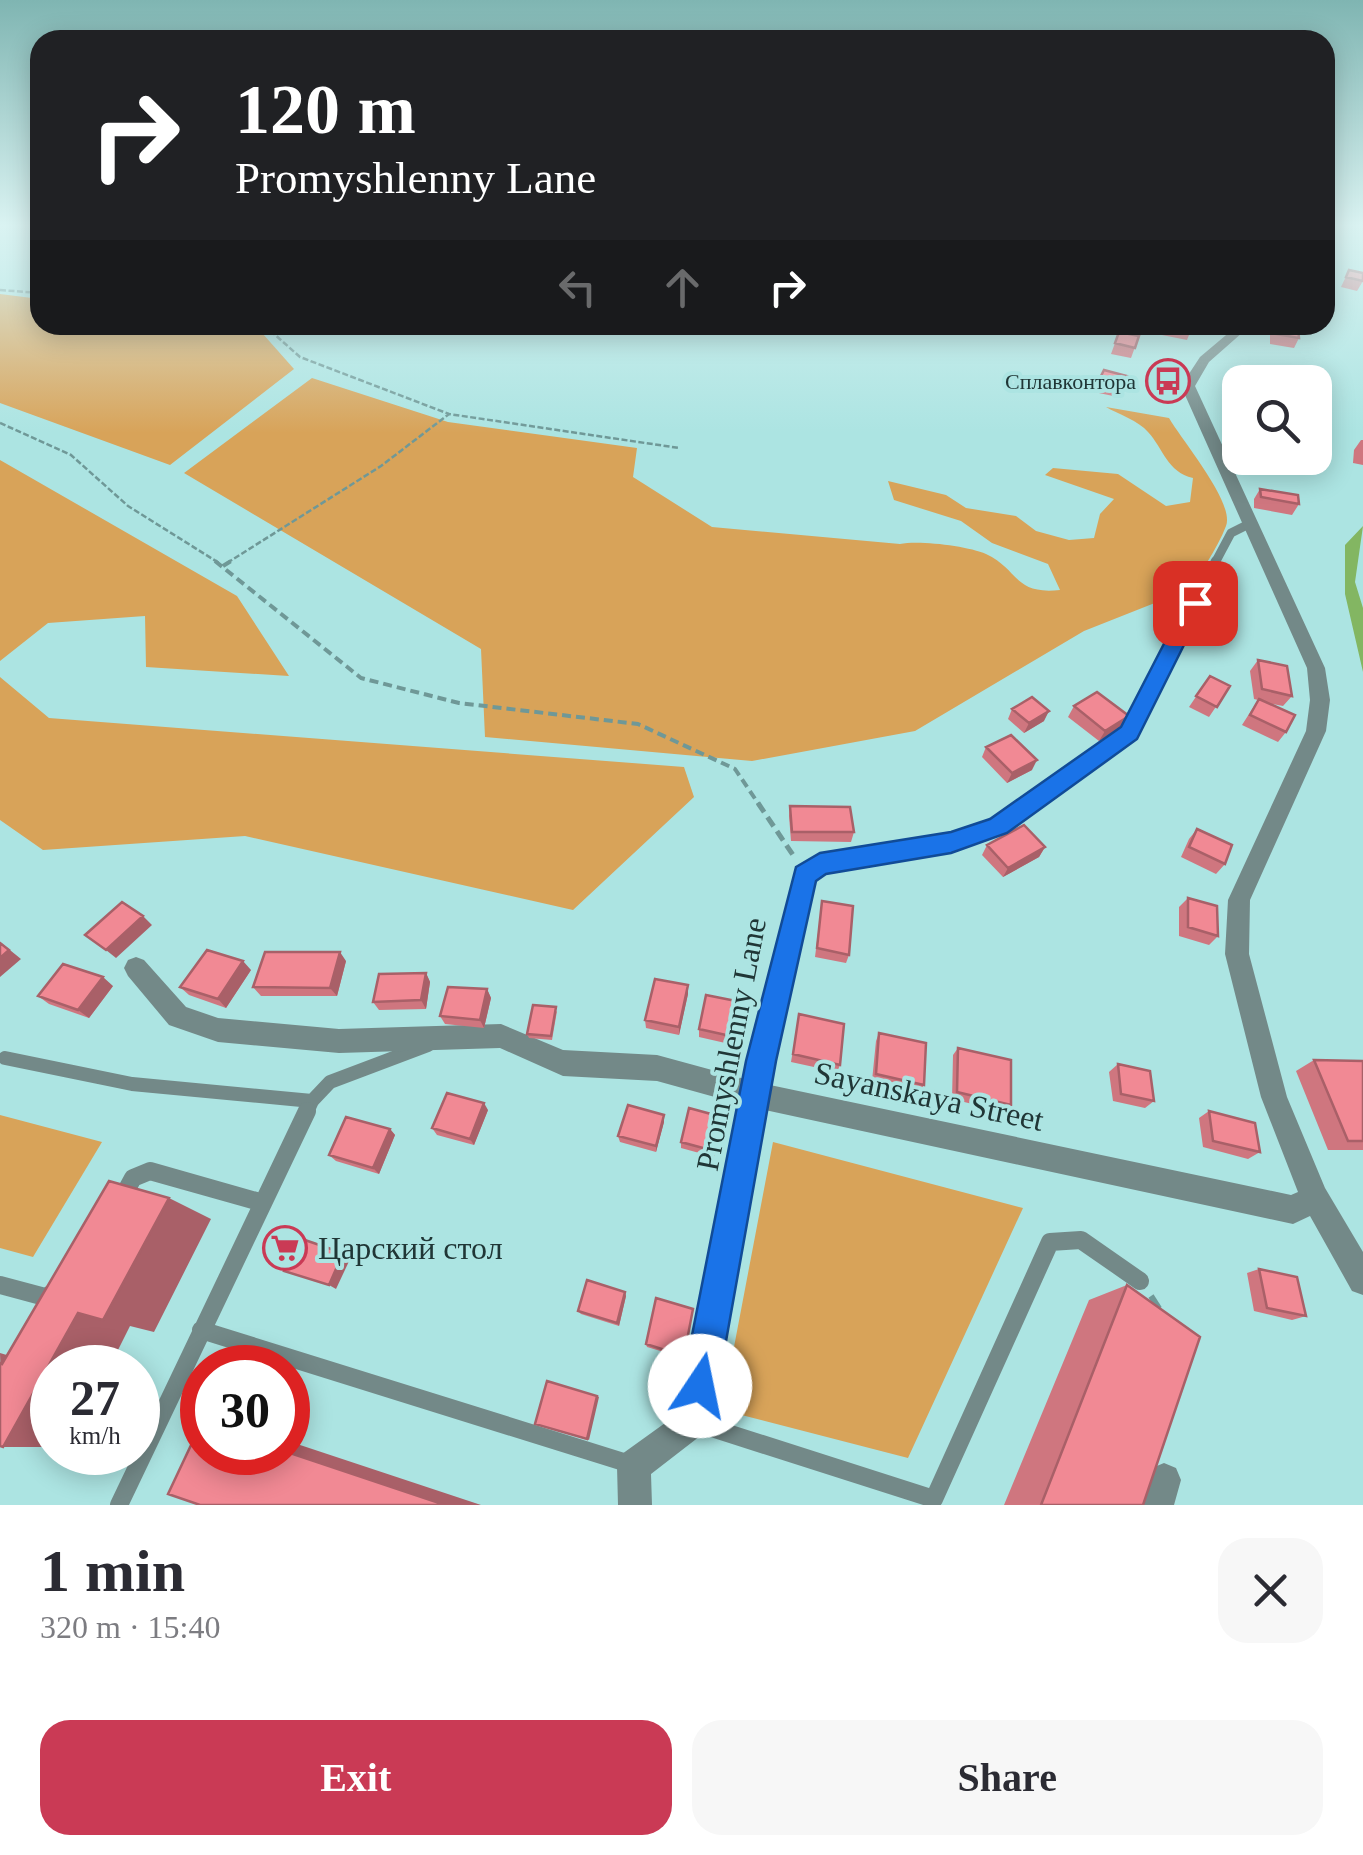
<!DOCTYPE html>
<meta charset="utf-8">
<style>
:root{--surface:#fff;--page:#f7f7f7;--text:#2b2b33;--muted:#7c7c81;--accent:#ca3a55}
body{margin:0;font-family:Georgia,serif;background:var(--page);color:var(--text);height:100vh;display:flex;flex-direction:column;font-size:38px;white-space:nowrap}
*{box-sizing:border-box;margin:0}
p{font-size:32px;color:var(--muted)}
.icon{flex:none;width:55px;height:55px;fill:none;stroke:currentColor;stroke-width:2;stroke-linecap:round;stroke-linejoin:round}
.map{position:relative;height:1505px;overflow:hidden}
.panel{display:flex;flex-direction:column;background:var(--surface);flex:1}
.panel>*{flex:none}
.hud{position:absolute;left:30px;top:30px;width:1305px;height:305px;border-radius:30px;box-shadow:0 5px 25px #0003;background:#202124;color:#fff;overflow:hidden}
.fabs{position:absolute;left:1222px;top:365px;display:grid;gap:20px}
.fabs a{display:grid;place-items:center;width:110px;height:110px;border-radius:20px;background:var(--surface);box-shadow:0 5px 25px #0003;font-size:50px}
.speed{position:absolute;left:30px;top:1345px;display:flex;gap:20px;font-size:50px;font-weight:700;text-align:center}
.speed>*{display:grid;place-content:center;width:130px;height:130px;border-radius:50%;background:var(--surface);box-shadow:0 5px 25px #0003;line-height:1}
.speed small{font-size:25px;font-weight:400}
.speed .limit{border:15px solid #d22;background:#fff;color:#111}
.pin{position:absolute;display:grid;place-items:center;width:85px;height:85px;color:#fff;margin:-42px;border-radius:20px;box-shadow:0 5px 15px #0006}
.me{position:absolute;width:110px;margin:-55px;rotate:11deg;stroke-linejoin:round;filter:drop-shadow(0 0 8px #0008)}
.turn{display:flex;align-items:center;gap:35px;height:210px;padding:0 40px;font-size:45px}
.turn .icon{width:130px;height:130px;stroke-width:2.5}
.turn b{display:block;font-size:70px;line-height:85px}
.lanes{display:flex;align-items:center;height:95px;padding:0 40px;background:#0003;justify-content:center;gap:50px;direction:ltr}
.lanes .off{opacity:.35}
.round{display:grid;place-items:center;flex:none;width:105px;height:105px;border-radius:30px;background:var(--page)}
.headline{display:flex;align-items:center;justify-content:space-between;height:170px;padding:0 40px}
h1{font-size:60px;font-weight:700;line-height:75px}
.button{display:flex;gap:20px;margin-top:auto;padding:20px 40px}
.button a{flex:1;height:115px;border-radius:30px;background:var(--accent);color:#fff;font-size:40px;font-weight:700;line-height:115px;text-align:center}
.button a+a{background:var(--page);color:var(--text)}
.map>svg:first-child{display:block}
</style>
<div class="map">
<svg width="1363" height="1505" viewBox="0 0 1363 1505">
<rect width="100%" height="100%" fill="#ace4e2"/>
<path fill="#d8a359" d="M 0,294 L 40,299 L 40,325 L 255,325 L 294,369 L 170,465 L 0,403 Z
M 312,378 L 448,422 L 637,448 L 633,477 L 712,527 L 900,544 C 919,540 968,546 986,554 C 1020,570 1013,595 1060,590 L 1048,564 L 992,543 L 961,521 L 894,500 L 888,481 L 946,495 L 966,508 L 1016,516 L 1036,531 L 1069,540 L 1094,538 L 1100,514 L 1114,499 L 1045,475 L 1053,468 L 1118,474 L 1166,506 L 1190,502 L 1193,478 C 1167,472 1163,448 1148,432 C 1139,421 1118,414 1106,407 L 1169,418 C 1183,442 1235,503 1226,526 C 1217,550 1199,573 1187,596 L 1180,593 L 1084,631 L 915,731 L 752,761 L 485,737 L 481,649 L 184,473 Z
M 0,460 L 237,596 L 289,676 L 146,667 L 145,616 L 48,623 L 0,661 Z
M 0,677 L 49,718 L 684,767 L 694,797 L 573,910 L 245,836 L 43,850 L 0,820 Z
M 0,1115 L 102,1142 L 33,1257 L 0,1248 Z
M 773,1142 L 1023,1208 L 908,1458 L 722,1410 Z"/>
<path fill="#83b662" d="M 1363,526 L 1355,582 L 1363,608 L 1363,672 L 1345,594 L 1345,545 Z"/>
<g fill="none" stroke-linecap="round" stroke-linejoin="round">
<path stroke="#6f9897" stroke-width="2.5" stroke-dasharray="6 2.5" stroke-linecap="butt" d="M 0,290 L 40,293
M 264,325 L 300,357 L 449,414
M 0,423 L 71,455 L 128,506 L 219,563
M 227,563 L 381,466 L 449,414 L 679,448"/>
<path stroke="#6f9897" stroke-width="4" stroke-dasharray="9 5" stroke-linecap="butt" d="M 215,561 L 361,678 L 459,703 L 638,724 L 735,769 L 760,806
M 223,566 L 231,561"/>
<path stroke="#6f9897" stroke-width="5" stroke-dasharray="11 6" stroke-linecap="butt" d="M 758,803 L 795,858"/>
<path stroke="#6f9897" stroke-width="6" stroke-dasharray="15 8" stroke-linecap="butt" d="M 1151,1296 L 1162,1313"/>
<path stroke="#738988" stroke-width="9" d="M 1215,563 L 1231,533 L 1251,523"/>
<path stroke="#738988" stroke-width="10" d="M 1129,733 L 1216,561"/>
<path stroke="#738988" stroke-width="14" d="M 5,1058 L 132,1084 L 312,1101 L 330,1082 L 428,1045
M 306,1114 L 312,1101"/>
<path stroke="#738988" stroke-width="18" d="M 121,1200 L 133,1178 L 150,1171 L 263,1203
M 0,1285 L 45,1297 L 53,1293
M 201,1330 L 630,1464
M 693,1422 L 934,1499 L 1050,1242 L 1081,1240 L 1140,1281
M 119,1505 L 307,1111"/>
<path fill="#738988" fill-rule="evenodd" d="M 1238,325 L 1251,325 L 1209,362 L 1195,386 L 1325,668 L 1330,700 L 1326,731 L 1250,900 L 1249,954 L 1287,1097 L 1325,1188 L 1363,1252 L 1363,1295 L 1352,1291 L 1310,1216 L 1293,1224 L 765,1110 L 709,1422 L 704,1433 L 651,1474 L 652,1505 L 618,1505 L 617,1466 L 622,1454 L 679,1413 L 740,1104 L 657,1081 L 563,1076 L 500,1048 L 339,1053 L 218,1042 L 169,1025 L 128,976 L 124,968 L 128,960 L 136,957 L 144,960 L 186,1007 L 218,1018 L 339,1029 L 501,1024 L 563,1050 L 657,1055 L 745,1079 L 797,868 L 820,855 L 951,833 L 992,820 L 1129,726 L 1139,733 L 1136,738 L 1007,832 L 951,851 L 825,873 L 815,880 L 770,1085 L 1291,1195 L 1298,1192 L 1261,1097 L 1225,954 L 1228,900 L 1306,731 L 1310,700 L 1307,668 L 1181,386 L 1200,357 Z
M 1164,1463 L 1176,1468 L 1181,1480 L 1174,1505 L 1140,1505 L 1152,1468 Z"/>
</g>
<path fill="#cf767f" d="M 1349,270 L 1363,281 L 1357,291 L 1341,287 Z
M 1161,325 L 1193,325 L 1187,340 L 1157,334 Z
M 1274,325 L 1287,325 L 1299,338 L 1294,348 L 1270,344 L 1270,333 Z
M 1119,332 L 1139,336 L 1131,358 L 1111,354 Z
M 1104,370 L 1127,376 L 1118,397 L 1094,392 Z
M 1240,391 L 1240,411 L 1228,406 L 1234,395 Z
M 1361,440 L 1363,440 L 1363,465 L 1353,463 L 1354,450 Z
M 1260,489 L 1299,504 L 1292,515 L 1254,508 L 1254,499 Z
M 1258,660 L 1292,696 L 1283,706 L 1268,703 L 1286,732 L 1278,742 L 1242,725 L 1258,700 L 1254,699 L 1250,671 Z
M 1210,676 L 1230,686 L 1209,717 L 1189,707 Z
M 1074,706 L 1129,716 L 1122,727 L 1099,741 L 1068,717 Z
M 1012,709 L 1044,721 L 1024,733 L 1008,719 Z
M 986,747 L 1032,770 L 1007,783 L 982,757 Z
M 790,806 L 854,832 L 851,842 L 791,841 L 789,816 Z
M 1197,829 L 1225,864 L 1216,874 L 1181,857 L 1189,839 Z
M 987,845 L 1045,847 L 1039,857 L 1003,877 L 982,855 Z
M 1188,898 L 1218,936 L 1209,945 L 1179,936 L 1179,907 Z
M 822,901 L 849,955 L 846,963 L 815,957 Z
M 346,961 L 337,996 L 261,996 L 253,987 Z
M 251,970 L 226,1008 L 189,995 L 180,987 Z
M 426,973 L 430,982 L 426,1009 L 379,1010 L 373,1002 Z
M 113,986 L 89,1018 L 49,1004 L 38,996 Z
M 487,989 L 491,998 L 484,1028 L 445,1024 L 440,1016 Z
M 688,994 L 679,1035 L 646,1028 L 645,1020 Z
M 741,1002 L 734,1045 L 699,1037 L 699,1029 Z
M 557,1011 L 552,1040 L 529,1038 L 527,1034 Z
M 799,1014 L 840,1065 L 837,1072 L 791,1062 Z
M 879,1033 L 924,1085 L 919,1092 L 872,1081 L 876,1041 Z
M 958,1048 L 1011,1105 L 1005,1112 L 952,1099 L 953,1055 Z
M 1314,1060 L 1363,1061 L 1363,1150 L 1328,1150 L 1296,1071 Z
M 1118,1064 L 1154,1101 L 1145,1108 L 1113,1101 L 1109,1072 Z
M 488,1110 L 474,1145 L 437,1135 L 432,1128 Z
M 1209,1111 L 1260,1152 L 1248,1159 L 1203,1147 L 1199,1118 Z
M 664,1122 L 656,1152 L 620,1142 L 618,1136 Z
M 721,1124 L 714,1157 L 681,1148 L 681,1142 Z
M 390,1129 L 395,1135 L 379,1174 L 336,1161 L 329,1155 Z
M 1259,1269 L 1306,1316 L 1292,1320 L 1254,1311 L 1247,1273 Z
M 1127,1285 L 1143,1505 L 1004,1505 L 1089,1300 Z
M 626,1296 L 619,1326 L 581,1314 L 578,1311 Z
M 693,1309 L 684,1358 L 647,1347 L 646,1344 Z"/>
<path fill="#a96068" d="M 1049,711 L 1044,721 L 1024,733 L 1029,723 Z
M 1129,716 L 1122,727 L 1099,741 L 1105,731 Z
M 1037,760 L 1032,770 L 1007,783 L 1012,773 Z
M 1045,847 L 1039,857 L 1003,877 L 1008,868 Z
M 143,916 L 152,925 L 116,958 L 106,950 Z
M 0,942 L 21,959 L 0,977 Z
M 340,952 L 346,961 L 337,996 L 330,988 Z
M 243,961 L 251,970 L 226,1008 L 218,999 Z
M 426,973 L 430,982 L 426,1009 L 421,1000 Z
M 103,977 L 113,986 L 89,1018 L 78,1010 Z
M 688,985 L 688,994 L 679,1035 L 679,1027 Z
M 487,989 L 491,998 L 484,1028 L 480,1020 Z
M 484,1103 L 488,1110 L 474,1145 L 470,1139 Z
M 664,1115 L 664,1122 L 656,1152 L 656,1146 Z
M 390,1129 L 395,1135 L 379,1174 L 373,1168 Z
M 169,1198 L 211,1219 L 154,1332 L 130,1326 L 109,1368 L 52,1368 L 52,1447 L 3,1447 L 0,1353 L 47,1367 L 78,1313 Z
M 343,1253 L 351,1257 L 336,1289 L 329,1285 Z
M 625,1292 L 626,1296 L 619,1326 L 617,1323 Z
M 597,1396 L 599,1397 L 589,1440 L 587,1439 Z
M 288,1441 L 481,1505 L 445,1505 L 288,1452 Z"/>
<path fill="#f18994" stroke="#a96068" stroke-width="2.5" d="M 1349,270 L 1363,273 L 1363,281 L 1346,277 Z
M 1167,325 L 1193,325 L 1191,330 Z
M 1275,325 L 1298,327 L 1299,338 L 1276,334 Z
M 1119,332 L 1139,336 L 1135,348 L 1115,343 Z
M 1104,370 L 1127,376 L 1122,387 L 1098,382 Z
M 1260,489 L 1298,495 L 1299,504 L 1261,497 Z
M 1258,660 L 1287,666 L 1292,696 L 1262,689 Z
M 1210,676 L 1230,686 L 1217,707 L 1196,696 Z
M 1097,692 L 1129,716 L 1105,731 L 1074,706 Z
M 1032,697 L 1049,711 L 1029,723 L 1012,709 Z
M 1259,699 L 1295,715 L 1286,732 L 1250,715 Z
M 1011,735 L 1037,760 L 1012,773 L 986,747 Z
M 790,806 L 850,807 L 854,832 L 792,832 Z
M 1024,825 L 1045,847 L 1008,868 L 987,845 Z
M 1197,829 L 1232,845 L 1225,864 L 1189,847 Z
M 1188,898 L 1217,906 L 1218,936 L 1188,927 Z
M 822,901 L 853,906 L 849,955 L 817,948 Z
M 122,902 L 143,916 L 106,950 L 85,935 Z
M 0,943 L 9,950 L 0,958 Z
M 207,950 L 243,961 L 218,999 L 180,987 Z
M 265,952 L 340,952 L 330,988 L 253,987 Z
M 63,964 L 103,977 L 78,1010 L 38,996 Z
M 426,973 L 421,1000 L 373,1002 L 379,974 Z
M 655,979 L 688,985 L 679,1027 L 645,1020 Z
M 448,987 L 487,989 L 480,1020 L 440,1016 Z
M 706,995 L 741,1002 L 735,1037 L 699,1029 Z
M 533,1005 L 556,1007 L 551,1036 L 527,1034 Z
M 799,1014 L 844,1024 L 840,1065 L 793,1054 Z
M 879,1033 L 926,1043 L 924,1085 L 876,1074 Z
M 958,1048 L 1011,1060 L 1011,1105 L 957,1092 Z
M 1314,1060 L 1363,1061 L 1363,1141 L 1348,1141 Z
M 1118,1064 L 1150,1071 L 1154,1101 L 1121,1094 Z
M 447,1093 L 484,1103 L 470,1139 L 432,1128 Z
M 628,1105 L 664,1115 L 656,1146 L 618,1136 Z
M 689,1108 L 722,1117 L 714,1151 L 681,1142 Z
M 1209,1111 L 1255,1123 L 1260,1152 L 1213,1141 Z
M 346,1117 L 390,1129 L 373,1168 L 329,1155 Z
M 109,1181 L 169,1198 L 103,1320 L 78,1313 L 3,1447 L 0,1446 L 0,1363 L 2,1364 Z
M 299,1238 L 343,1253 L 329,1285 L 284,1271 Z
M 1259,1269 L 1297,1277 L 1306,1316 L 1267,1308 Z
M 587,1280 L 625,1292 L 617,1323 L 578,1311 Z
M 1127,1285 L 1200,1337 L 1143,1505 L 1041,1505 Z
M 656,1298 L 693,1309 L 684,1356 L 646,1344 Z
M 547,1381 L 597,1396 L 587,1439 L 535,1424 Z
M 201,1424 L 202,1425 L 202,1452 L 287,1452 L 445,1505 L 200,1505 L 168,1494 Z"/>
<linearGradient id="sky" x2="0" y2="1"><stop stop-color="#7fb5b2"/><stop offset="0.52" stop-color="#daf3f2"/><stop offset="1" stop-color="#daf3f2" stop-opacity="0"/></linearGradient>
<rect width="1363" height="433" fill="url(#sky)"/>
<path fill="#1a73e8" stroke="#114b97" stroke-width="2.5" d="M 1195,596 L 1205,603 L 1137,739 L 1007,833 L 951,853 L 826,874 L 816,881 L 776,1061 L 718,1386 L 713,1398 L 700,1404 L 687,1398 L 682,1386 L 746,1061 L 796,867 L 820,853 L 951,832 L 990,819 L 1121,727 L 1185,603 Z"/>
<defs>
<g id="bus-ring" transform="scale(2.25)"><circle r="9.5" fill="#ace4e2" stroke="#ca3a55" stroke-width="1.5"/><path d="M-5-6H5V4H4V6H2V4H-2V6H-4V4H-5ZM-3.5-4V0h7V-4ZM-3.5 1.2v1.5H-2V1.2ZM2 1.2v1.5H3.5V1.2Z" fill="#ca3a55"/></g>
<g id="supermarket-ring" transform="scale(2.25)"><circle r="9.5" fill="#ace4e2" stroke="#ca3a55" stroke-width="1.5"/><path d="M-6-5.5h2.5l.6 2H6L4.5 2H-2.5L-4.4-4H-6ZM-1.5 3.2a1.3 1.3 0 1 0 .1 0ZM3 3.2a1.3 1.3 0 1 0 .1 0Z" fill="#ca3a55"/></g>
</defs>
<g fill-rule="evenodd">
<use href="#bus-ring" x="1168" y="381"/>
<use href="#supermarket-ring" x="285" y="1248"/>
</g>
<g text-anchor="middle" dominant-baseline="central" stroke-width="8" stroke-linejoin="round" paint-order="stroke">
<g font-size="22" fill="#203636" stroke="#ace4e2" text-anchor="end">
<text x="1136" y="381">Сплавконтора</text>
</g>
<g font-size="32" fill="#203636" stroke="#ace4e2">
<text transform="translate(731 1044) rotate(-79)">Promyshlenny Lane</text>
<text transform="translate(929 1096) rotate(12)">Sayanskaya Street</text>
</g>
<g font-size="32" fill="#203636" stroke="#ace4e2" text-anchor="start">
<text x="318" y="1248">Царский стол</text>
</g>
</g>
</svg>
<div class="fabs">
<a><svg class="icon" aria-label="search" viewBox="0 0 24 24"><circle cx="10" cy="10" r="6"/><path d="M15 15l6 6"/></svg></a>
</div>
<div class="speed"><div>27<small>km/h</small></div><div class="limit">30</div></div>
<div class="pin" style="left:1195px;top:603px;background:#d93025"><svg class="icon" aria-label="arrive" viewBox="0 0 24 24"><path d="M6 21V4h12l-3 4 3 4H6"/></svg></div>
<svg class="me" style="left:700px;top:1386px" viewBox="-20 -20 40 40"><circle r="19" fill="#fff"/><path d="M0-13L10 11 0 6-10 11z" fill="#1a73e8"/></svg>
<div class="hud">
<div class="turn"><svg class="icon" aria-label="right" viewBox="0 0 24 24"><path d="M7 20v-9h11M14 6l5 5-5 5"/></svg><div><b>120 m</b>Promyshlenny Lane</div></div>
<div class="lanes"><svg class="icon off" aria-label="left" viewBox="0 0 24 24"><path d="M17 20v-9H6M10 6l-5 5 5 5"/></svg><svg class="icon off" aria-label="ahead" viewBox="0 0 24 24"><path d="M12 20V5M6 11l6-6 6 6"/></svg><svg class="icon" aria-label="right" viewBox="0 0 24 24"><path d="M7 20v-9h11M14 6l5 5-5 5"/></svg></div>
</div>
</div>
<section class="panel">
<div class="headline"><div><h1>1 min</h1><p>320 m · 15:40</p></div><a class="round"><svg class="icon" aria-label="close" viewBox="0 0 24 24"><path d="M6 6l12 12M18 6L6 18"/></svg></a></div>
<div class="button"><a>Exit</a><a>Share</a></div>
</section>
